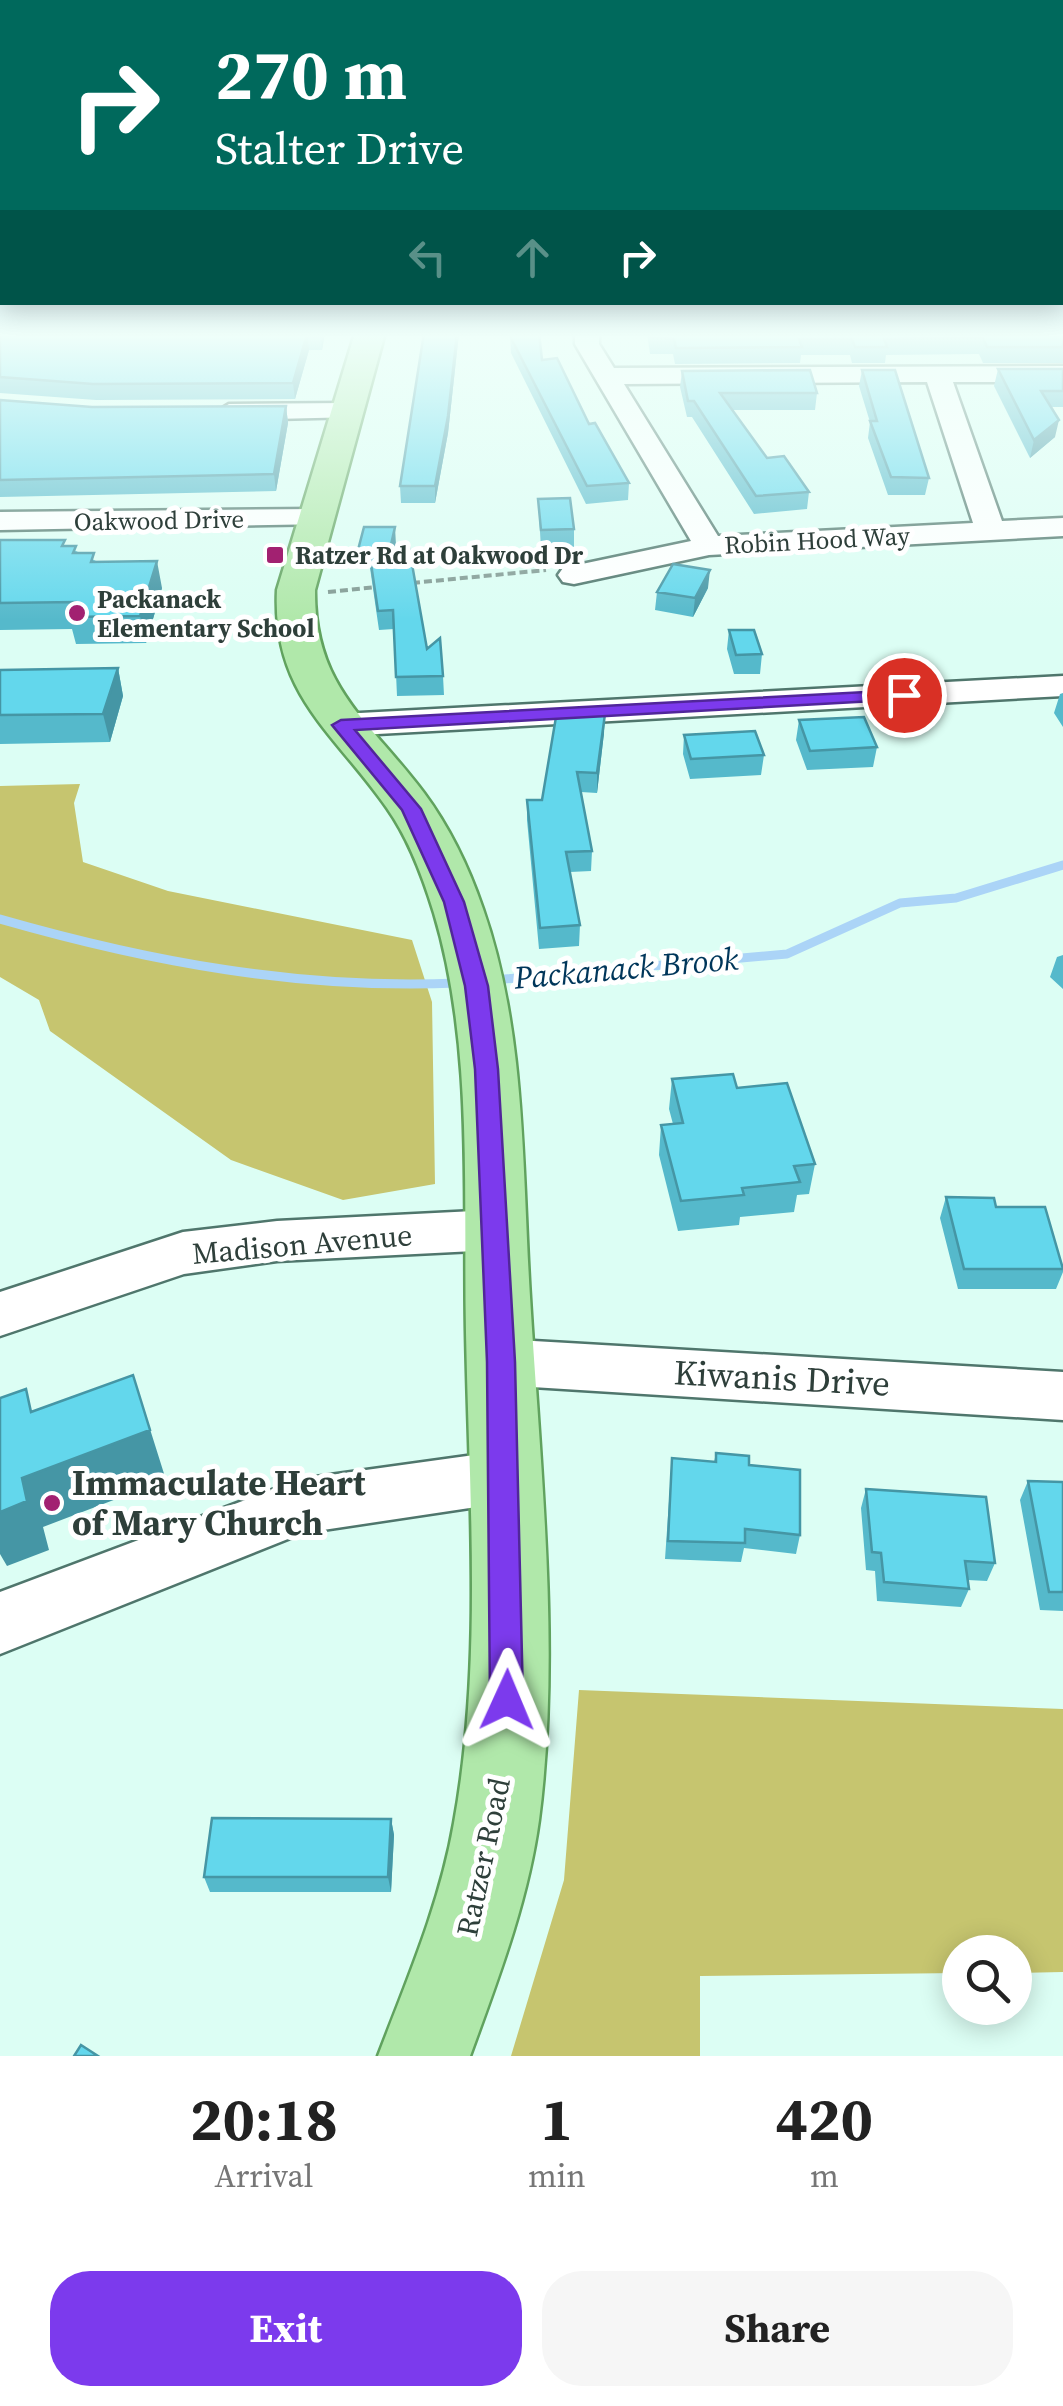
<!DOCTYPE html>
<style>
:root{--surface:#fff;--page:#f6f6f6;--text:#222;--muted:#767676;--accent:#7c3aed}
body{margin:0;font-family:"Source Serif 4",serif;background:var(--page);color:var(--text);height:100vh;display:flex;flex-direction:column;font-size:38px;white-space:nowrap}
*{box-sizing:border-box;margin:0}
p{font-size:32px;color:var(--muted)}
.icon{flex:none;width:55px;height:55px;fill:none;stroke:currentColor;stroke-width:2;stroke-linecap:round;stroke-linejoin:round}
.map{position:relative;height:2056px;overflow:hidden}
.side{display:flex;flex-direction:column;background:var(--surface);flex:1}
.side>*{flex:none}
.banner{position:absolute;left:0px;top:0px;width:1065px;height:305px;box-shadow:0 5px 25px #0003;background:#00695c;color:#fff;overflow:hidden}
.buttons{position:absolute;left:942px;top:1935px;display:grid;gap:20px}
.buttons a{display:grid;place-items:center;width:90px;height:90px;border-radius:50%;background:var(--surface);box-shadow:0 5px 25px #0003;font-size:50px}
.pin{position:absolute;display:grid;place-items:center;width:85px;height:85px;color:#fff;margin:-42px;border:5px solid #fff;border-radius:50%;box-shadow:0 2px 10px #0007}
.me{position:absolute;width:110px;margin:-55px;rotate:1deg;stroke-linejoin:round;filter:drop-shadow(0 0 8px #0008)}
.turn{display:flex;align-items:center;gap:35px;height:210px;padding:0 50px;font-size:45px}
.turn .icon{width:130px;height:130px;stroke-width:2.5}
.turn b{display:block;font-size:70px;line-height:85px}
.lanes{display:flex;align-items:center;height:95px;padding:0 50px;background:#0003;justify-content:center;gap:50px;direction:ltr}
.lanes .off{opacity:.35}
.eta{display:flex;justify-content:space-evenly;align-items:center;height:170px;text-align:center}
.eta b{font-size:60px;font-weight:700;line-height:70px}
.button{display:flex;gap:20px;margin-top:auto;padding:20px 50px}
.button a{flex:1;height:115px;border-radius:40px;background:var(--accent);color:#fff;font-size:40px;font-weight:700;line-height:115px;text-align:center}
.button a+a{background:var(--page);color:var(--text)}
.map>svg:first-child{display:block}
</style>
<div class="map">
<svg width="1063" height="2056" viewBox="0 0 1063 2056">
<rect width="100%" height="100%" fill="#dcfef4"/>
<path fill="#c6c56f" d="M 80,784 L 74,803 L 83,862 L 168,891 L 412,940 L 432,1002 L 435,1184 L 343,1200 L 231,1160 L 50,1031 L 39,1000 L 0,977 L 0,786 Z
M 579,1690 L 1063,1709 L 1063,1972 L 1015,1973 L 1015,1952 L 960,1952 L 960,1973 L 700,1976 L 700,2056 L 511,2056 L 564,1880 Z"/>
<g fill="none" stroke-linecap="round" stroke-linejoin="round">
<path stroke="#abd4f7" stroke-width="9" d="M 0,919 C 150,962 301,990 458,983
M 493,980 L 787,954 L 900,903 L 956,898 L 1063,865"/>
<g stroke="#4f766c" stroke-width="5">
<path id="minor" d="M 575,333 L 599,333 L 599,344 L 614,368 L 1063,366 L 1063,382 L 953,382 L 1002,521 L 1063,518 L 1063,536 L 709,555 L 574,584 L 563,582 L 558,575 L 563,568 L 691,541 L 575,344 ZM 927,382 L 973,523 L 718,536 L 624,384 Z
M 347,403 L 360,411 L 356,417 L 229,420 L 216,412 L 229,404 Z
M 317,509 L 327,512 L 332,518 L 327,524 L 0,530 L 0,512 Z
M 1063,676 L 1063,696 L 341,736 L 328,733 L 323,725 L 328,717 L 341,714 Z
M 494,1210 L 512,1216 L 520,1230 L 512,1244 L 494,1250 L 277,1261 L 184,1274 L 0,1336 L 0,1292 L 183,1232 L 277,1221 Z
M 501,1339 L 1063,1372 L 1063,1420 L 501,1385 L 482,1379 L 473,1362 L 482,1345 Z
M 503,1451 L 524,1458 L 532,1477 L 524,1496 L 503,1503 L 303,1533 L 0,1654 L 0,1592 L 301,1479 Z"/>
</g>
<g stroke="#60a25e" stroke-width="5">
<path id="major" d="M 355,333 L 385,333 L 315,590 C 314,688 370,721 424,793 C 450,828 469,868 483,909 C 526,1032 522,1168 530,1297 C 540,1465 561,1654 539,1820 C 528,1901 498,1979 470,2056 L 378,2056 C 407,1980 440,1904 454,1823 C 483,1664 469,1494 466,1333 C 463,1195 474,1046 434,913 C 423,877 409,839 387,808 C 333,731 272,694 277,590 Z"/>
</g>
<path stroke="#809992" stroke-width="4" stroke-dasharray="8 4" stroke-linecap="butt" d="M 412,583 L 546,570
M 328,592 L 377,587"/>
<use href="#minor" fill="#fff" fill-rule="evenodd"/>
<use href="#major" fill="#b0e8aa" fill-rule="evenodd"/>
</g>
<path fill="#55b9cb" d="M 0,333 L 325,333 L 322,350 L 309,350 L 295,399 L 96,400 L 0,393 Z
M 424,333 L 459,333 L 448,433 L 435,503 L 401,503 L 400,486 Z
M 510,333 L 539,333 L 542,360 L 629,483 L 628,500 L 586,504 L 511,353 Z
M 647,333 L 1063,333 L 1063,363 L 983,363 L 979,354 L 886,355 L 885,363 L 852,363 L 850,355 L 801,355 L 800,363 L 675,364 L 673,354 L 650,354 Z
M 998,369 L 1063,369 L 1063,407 L 1052,407 L 1055,437 L 1030,458 L 994,386 Z
M 862,370 L 929,478 L 925,495 L 888,495 L 868,438 L 870,422 L 859,386 Z
M 682,371 L 817,393 L 815,410 L 732,410 L 767,458 L 809,492 L 807,509 L 754,514 L 692,417 L 687,417 L 680,387 Z
M 0,400 L 92,407 L 286,406 L 288,423 L 276,491 L 0,497 Z
M 538,499 L 574,529 L 574,547 L 541,548 Z
M 395,527 L 395,548 L 427,649 L 443,676 L 444,695 L 397,696 L 394,629 L 379,630 L 370,568 L 360,568 L 358,550 Z
M 0,540 L 66,546 L 96,561 L 162,588 L 146,643 L 76,644 L 72,629 L 0,630 Z
M 708,588 L 693,617 L 655,610 L 657,592 Z
M 729,630 L 762,654 L 760,674 L 734,674 L 727,649 Z
M 118,668 L 123,696 L 110,742 L 0,744 L 0,670 Z
M 1063,693 L 1063,727 L 1054,713 L 1060,694 Z
M 799,720 L 877,747 L 873,767 L 807,770 L 796,740 Z
M 604,733 L 597,793 L 581,792 L 592,851 L 591,871 L 570,872 L 580,925 L 579,946 L 539,949 L 527,820 L 527,800 L 542,800 Z
M 684,735 L 764,755 L 761,775 L 690,779 L 683,754 Z
M 1063,955 L 1063,989 L 1050,977 L 1057,957 Z
M 672,1079 L 737,1088 L 815,1164 L 809,1194 L 797,1195 L 794,1212 L 740,1217 L 739,1225 L 678,1231 L 659,1155 L 661,1125 L 673,1124 L 669,1109 Z
M 946,1197 L 996,1207 L 1063,1265 L 1063,1272 L 1056,1289 L 958,1289 L 940,1218 Z
M 716,1453 L 749,1465 L 800,1535 L 796,1554 L 744,1548 L 741,1562 L 665,1559 L 672,1458 L 714,1462 Z
M 1028,1481 L 1063,1482 L 1063,1611 L 1040,1610 L 1020,1500 Z
M 866,1489 L 995,1563 L 987,1581 L 968,1580 L 969,1589 L 961,1607 L 877,1601 L 875,1571 L 866,1570 L 861,1508 Z
M 391,1819 L 394,1835 L 391,1892 L 210,1892 L 204,1877 Z"/>
<path fill="#4596a5" d="M 321,333 L 325,333 L 322,350 Z
M 457,333 L 459,333 L 448,433 L 435,503 L 435,486 Z
M 307,334 L 309,350 L 295,399 L 293,383 Z
M 286,406 L 288,423 L 276,491 L 274,474 Z
M 1059,420 L 1055,437 L 1030,458 L 1034,440 Z
M 395,527 L 396,545 L 392,567 L 390,549 Z
M 157,561 L 162,588 L 146,643 L 140,616 Z
M 710,570 L 708,588 L 693,617 L 695,598 Z
M 118,668 L 123,696 L 110,742 L 103,714 Z
M 605,714 L 604,733 L 597,793 L 597,773 Z
M 133,1375 L 166,1480 L 43,1527 L 49,1550 L 7,1566 L 0,1554 L 0,1512 L 22,1478 Z
M 391,1819 L 394,1835 L 391,1892 L 388,1877 Z"/>
<path fill="#63d7ec" stroke="#4596a5" stroke-width="2.5" d="M 0,333 L 321,333 L 307,334 L 293,383 L 93,384 L 0,377 Z
M 424,333 L 457,333 L 448,416 L 435,486 L 400,486 Z
M 511,333 L 539,333 L 542,360 L 557,358 L 589,424 L 595,423 L 629,483 L 587,486 L 511,338 Z
M 650,333 L 1063,333 L 1063,347 L 987,347 L 983,338 L 884,339 L 887,347 L 855,347 L 852,339 L 799,339 L 802,347 L 676,348 L 674,339 L 651,338 Z
M 998,369 L 1063,369 L 1063,391 L 1041,391 L 1059,420 L 1034,440 Z
M 810,370 L 817,393 L 720,393 L 767,458 L 784,456 L 809,492 L 756,496 L 694,401 L 688,401 L 682,371 Z
M 862,370 L 895,370 L 929,478 L 891,477 L 870,421 L 877,421 Z
M 0,400 L 92,407 L 286,406 L 274,474 L 0,480 Z
M 570,498 L 574,529 L 541,530 L 538,499 Z
M 364,527 L 395,527 L 390,549 L 409,547 L 427,649 L 440,638 L 443,676 L 396,677 L 393,610 L 378,611 L 369,550 L 358,550 Z
M 0,540 L 65,540 L 62,546 L 76,546 L 73,553 L 94,553 L 91,562 L 157,561 L 140,616 L 69,617 L 75,602 L 0,603 Z
M 673,564 L 710,570 L 695,598 L 657,592 Z
M 729,630 L 754,630 L 762,654 L 736,655 Z
M 118,668 L 103,714 L 0,715 L 0,670 Z
M 557,711 L 605,714 L 597,773 L 577,772 L 592,851 L 566,852 L 580,925 L 540,928 L 527,800 L 542,800 Z
M 864,717 L 877,747 L 810,751 L 799,720 Z
M 755,731 L 764,755 L 691,759 L 684,735 Z
M 733,1074 L 737,1088 L 787,1083 L 815,1164 L 794,1166 L 800,1182 L 742,1188 L 744,1195 L 681,1201 L 661,1125 L 683,1123 L 672,1079 Z
M 946,1197 L 994,1198 L 996,1207 L 1045,1207 L 1063,1269 L 964,1269 Z
M 133,1375 L 150,1430 L 22,1478 L 27,1501 L 0,1512 L 0,1398 L 26,1389 L 31,1412 Z
M 716,1453 L 749,1456 L 749,1465 L 800,1470 L 800,1535 L 745,1529 L 745,1543 L 668,1541 L 672,1458 L 716,1462 Z
M 1028,1481 L 1063,1482 L 1063,1592 L 1049,1592 Z
M 866,1489 L 986,1497 L 995,1563 L 965,1561 L 969,1589 L 884,1582 L 881,1553 L 872,1552 Z
M 212,1818 L 391,1819 L 388,1877 L 204,1877 Z
M 81,2045 L 98,2056 L 74,2056 Z"/>
<linearGradient id="sky" x2="0" y2="1"><stop stop-color="#8fc1ee"/><stop offset="0.54" stop-color="#effffa"/><stop offset="1" stop-color="#effffa" stop-opacity="0"/></linearGradient>
<rect width="1063" height="621" fill="url(#sky)"/>
<path fill="#7c3aed" stroke="#51269a" stroke-width="2.5" d="M 904,690 L 913,695 L 910,699 L 355,730 L 421,809 L 464,902 L 488,986 L 498,1069 L 515,1362 L 523,1700 L 518,1711 L 507,1716 L 495,1711 L 490,1700 L 487,1362 L 475,1069 L 465,986 L 444,902 L 402,810 L 332,725 L 341,720 Z"/>
<g fill="#a22171" stroke="#fff" stroke-width="4">
<rect x="265" y="545" width="20" height="20" rx="5"/>
<circle cx="77" cy="613" r="10"/>
<circle cx="52" cy="1503" r="10"/>
</g>
<g text-anchor="middle" dominant-baseline="central" stroke-width="10" stroke-linejoin="round" paint-order="stroke">
<g font-size="25" fill="#2e3f3a" stroke="#fff">
<text transform="translate(159 520) rotate(-1)">Oakwood Drive</text>
<text transform="translate(817 540) rotate(-3)">Robin Hood Way</text>
</g>
<g font-size="25" font-weight="bold" fill="#2e3f3a" stroke="#fff" text-anchor="start">
<text x="295" y="555">Ratzer Rd at Oakwood Dr</text>
<text x="97" y="599">Packanack<tspan x="97" dy="29">Elementary School</tspan></text>
</g>
<g font-size="30" fill="#2e3f3a" stroke="#fff">
<text transform="translate(302 1244) rotate(-5)">Madison Avenue</text>
<text transform="translate(483 1857) rotate(-78)">Ratzer Road</text>
</g>
<g font-size="32" font-style="italic" fill="#00365a" stroke="#fff">
<text transform="translate(626 968) rotate(-5)">Packanack Brook</text>
</g>
<g font-size="35" fill="#2e3f3a" stroke="#fff">
<text transform="translate(782 1378) rotate(3)">Kiwanis Drive</text>
</g>
<g font-size="35" font-weight="bold" fill="#2e3f3a" stroke="#fff" text-anchor="start">
<text x="72" y="1483">Immaculate Heart<tspan x="72" dy="40">of Mary Church</tspan></text>
</g>
</g>
</svg>
<div class="buttons">
<a><svg class="icon" aria-label="search" viewBox="0 0 24 24"><circle cx="10" cy="10" r="6"/><path d="M15 15l6 6"/></svg></a>
</div>
<div class="pin" style="left:904px;top:695px;background:#d93025"><svg class="icon" aria-label="arrive" viewBox="0 0 24 24"><path d="M6 21V4h12l-3 4 3 4H6"/></svg></div>
<svg class="me" style="left:507px;top:1700px" viewBox="-20 -20 40 40"><path d="M0-17L14 15 0 8-14 15z" fill="#7c3aed" stroke="#fff" stroke-width="4"/></svg>
<div class="banner">
<div class="turn"><svg class="icon" aria-label="right" viewBox="0 0 24 24"><path d="M7 20v-9h11M14 6l5 5-5 5"/></svg><div><b>270 m</b>Stalter Drive</div></div>
<div class="lanes"><svg class="icon off" aria-label="left" viewBox="0 0 24 24"><path d="M17 20v-9H6M10 6l-5 5 5 5"/></svg><svg class="icon off" aria-label="ahead" viewBox="0 0 24 24"><path d="M12 20V5M6 11l6-6 6 6"/></svg><svg class="icon" aria-label="right" viewBox="0 0 24 24"><path d="M7 20v-9h11M14 6l5 5-5 5"/></svg></div>
</div>
</div>
<section class="side">
<div class="eta">
<div><b>20:18</b><p>Arrival</p></div>
<div><b>1</b><p>min</p></div>
<div><b>420</b><p>m</p></div>
</div>
<div class="button"><a>Exit</a><a>Share</a></div>
</section>
